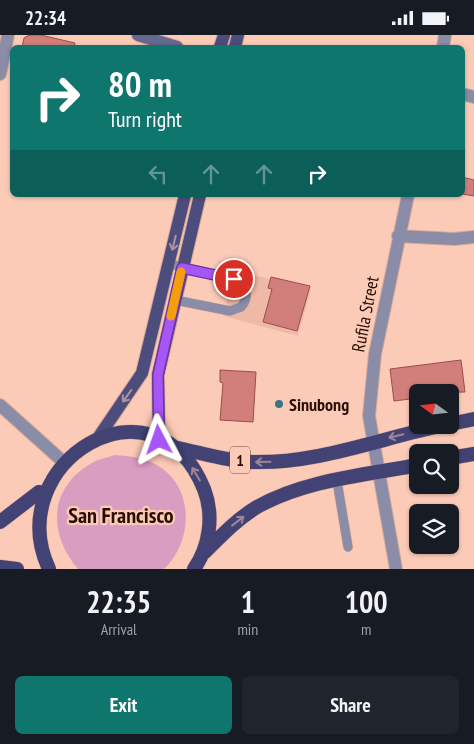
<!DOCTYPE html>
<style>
:root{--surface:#171b24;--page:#20242c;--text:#f1f3f6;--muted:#9ea1a6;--accent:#0f766e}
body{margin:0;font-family:"PT Sans Narrow",sans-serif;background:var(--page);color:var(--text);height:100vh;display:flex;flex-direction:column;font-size:19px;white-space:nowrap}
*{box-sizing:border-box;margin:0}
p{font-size:16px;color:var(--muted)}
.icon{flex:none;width:28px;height:28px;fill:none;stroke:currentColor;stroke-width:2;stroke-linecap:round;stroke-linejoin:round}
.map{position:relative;height:534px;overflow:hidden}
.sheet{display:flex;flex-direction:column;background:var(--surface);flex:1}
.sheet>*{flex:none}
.hud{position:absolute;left:10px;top:10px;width:455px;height:152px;border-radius:8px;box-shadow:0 1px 4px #0004;background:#0f766e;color:#fff;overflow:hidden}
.needle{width:32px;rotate:285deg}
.tools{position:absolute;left:409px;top:349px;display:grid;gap:10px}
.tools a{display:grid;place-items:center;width:50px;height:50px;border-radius:8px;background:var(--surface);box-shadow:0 1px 4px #0004;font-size:25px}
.pin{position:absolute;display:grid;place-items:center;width:42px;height:42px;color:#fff;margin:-21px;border:2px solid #fff;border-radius:50%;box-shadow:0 1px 5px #0007}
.me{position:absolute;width:55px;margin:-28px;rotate:356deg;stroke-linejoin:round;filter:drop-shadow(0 0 4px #0008)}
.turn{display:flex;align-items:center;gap:18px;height:105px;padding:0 15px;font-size:22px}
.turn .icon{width:65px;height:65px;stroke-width:2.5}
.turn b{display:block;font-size:35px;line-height:42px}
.lanes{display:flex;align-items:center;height:48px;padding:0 15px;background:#0003;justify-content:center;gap:25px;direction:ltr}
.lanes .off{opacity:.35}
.eta{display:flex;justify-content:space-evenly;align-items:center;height:85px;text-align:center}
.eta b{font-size:30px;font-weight:600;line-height:35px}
.button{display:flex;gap:10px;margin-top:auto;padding:10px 15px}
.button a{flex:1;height:58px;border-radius:8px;background:var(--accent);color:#fff;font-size:20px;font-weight:600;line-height:58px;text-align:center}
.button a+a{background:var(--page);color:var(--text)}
.status{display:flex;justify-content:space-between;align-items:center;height:35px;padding:0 25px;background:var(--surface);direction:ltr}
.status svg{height:14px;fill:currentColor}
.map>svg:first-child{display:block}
</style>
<div class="status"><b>22:34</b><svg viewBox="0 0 49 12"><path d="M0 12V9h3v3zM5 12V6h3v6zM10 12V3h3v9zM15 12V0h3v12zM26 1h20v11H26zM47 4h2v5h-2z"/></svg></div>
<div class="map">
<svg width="474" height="534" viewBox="0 0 474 534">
<rect width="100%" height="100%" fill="#fccbb7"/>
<path fill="#efbaa5" d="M 235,235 L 311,255 L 298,301 L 223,281 Z"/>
<path fill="#d99dc1" d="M 114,420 C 129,421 141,422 155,429 C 195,450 194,506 164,534 L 78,534 C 48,499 48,453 92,428 C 98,424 107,423 114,420 Z"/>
<path fill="#d27f7b" stroke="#9b4d4b" d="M 29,0 L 41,0 L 75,8 L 74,12 L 22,12 L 24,3 Z
M 462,142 L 474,145 L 474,161 L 462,159 Z
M 271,242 L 310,251 L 297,296 L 263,287 L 272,254 L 268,253 Z
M 461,325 L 465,357 L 418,358 L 418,363 L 394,366 L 390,334 Z
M 220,335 L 256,337 L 253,387 L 220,385 L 223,348 L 220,347 Z"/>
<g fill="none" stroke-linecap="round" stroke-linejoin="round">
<g stroke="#d6a997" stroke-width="10">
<path id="service" d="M 169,229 L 234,244 C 247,249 250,262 241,272 L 230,276 L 175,265
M 337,446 L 348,512"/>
</g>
<g stroke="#d6a997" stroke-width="14">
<path id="minor" d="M 443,12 L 445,0
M 462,59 L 474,62
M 398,201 L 454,204 L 474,202
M 396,534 L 369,381 L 375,319 L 408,160"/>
</g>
<g stroke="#d6a997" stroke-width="14">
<path id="tertiary" d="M 0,39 L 8,0
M 0,370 L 59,423"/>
</g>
<g stroke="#d6a997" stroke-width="14">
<path id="secondary" d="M 138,0 L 177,12"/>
</g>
<g stroke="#d6a997" stroke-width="14">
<path id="primary" d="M 220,12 L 224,0
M 235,12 L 238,0
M 100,400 L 142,338 L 185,160
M 159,405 L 158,340 L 200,160"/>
</g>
<g stroke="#d6a997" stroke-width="15">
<path id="trunk" d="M 450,389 L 474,384
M 173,412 C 199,417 225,426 252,427 C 317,429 381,403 444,390
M 450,423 L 474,419
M 0,487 L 39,457
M 205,517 C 221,501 237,484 257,472 C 305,445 365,440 418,430
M 0,532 L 17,534
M 49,534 C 0,428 154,332 204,454 C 214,480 210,511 194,534"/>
</g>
<use href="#service" stroke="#8a8ca8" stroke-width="9"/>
<use href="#minor" stroke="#8a8ca8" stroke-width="12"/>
<use href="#tertiary" stroke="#8a8ca8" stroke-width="12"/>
<use href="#secondary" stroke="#66678f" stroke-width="12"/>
<use href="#primary" stroke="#4d4d7d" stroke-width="12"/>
<use href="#trunk" stroke="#424275" stroke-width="14"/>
</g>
<defs><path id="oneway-shaft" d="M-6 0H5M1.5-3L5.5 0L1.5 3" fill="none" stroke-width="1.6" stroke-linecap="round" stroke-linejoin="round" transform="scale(1.25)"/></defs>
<g stroke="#ad929d">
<use href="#oneway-shaft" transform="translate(174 208) rotate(103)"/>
<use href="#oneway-shaft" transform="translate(127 361) rotate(126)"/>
</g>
<g stroke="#9f8696">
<use href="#oneway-shaft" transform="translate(396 401) rotate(166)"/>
<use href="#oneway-shaft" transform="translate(263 427) rotate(179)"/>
<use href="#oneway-shaft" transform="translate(196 439) rotate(-121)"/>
<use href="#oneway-shaft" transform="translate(238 486) rotate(-38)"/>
</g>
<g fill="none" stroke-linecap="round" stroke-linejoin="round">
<g stroke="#6d37a1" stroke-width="12">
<path id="route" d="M 159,405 L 158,340 L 182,233 L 234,244"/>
</g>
<use href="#route" stroke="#a855f7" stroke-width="9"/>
<path stroke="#f59e0b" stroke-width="9" d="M 171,281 L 181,237"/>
</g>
<circle fill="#36758a" stroke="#fccbb7" stroke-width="2" cx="279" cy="369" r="5"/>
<g text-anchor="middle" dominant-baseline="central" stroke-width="4.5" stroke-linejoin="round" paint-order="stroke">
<rect fill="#fccbb7" stroke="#694639" stroke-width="1" x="230" y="411.5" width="20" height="27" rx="4"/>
<g font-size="16" font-weight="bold" fill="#2a0d03">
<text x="240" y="425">1</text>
</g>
<g font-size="18" fill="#2a0d03" stroke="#fccbb7">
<text transform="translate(365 279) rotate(-79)">Rufila Street</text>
</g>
<g font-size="18" font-weight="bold" fill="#2a0d03" stroke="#fccbb7" text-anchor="start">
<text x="289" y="369">Sinubong</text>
</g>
<g font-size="22" font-weight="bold" fill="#2a0d03" stroke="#fccbb7">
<text x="121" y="480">San Francisco</text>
</g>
</g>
</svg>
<div class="tools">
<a><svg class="needle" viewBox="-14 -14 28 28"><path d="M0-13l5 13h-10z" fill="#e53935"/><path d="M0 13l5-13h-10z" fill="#9ea1a6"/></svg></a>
<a><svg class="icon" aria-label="search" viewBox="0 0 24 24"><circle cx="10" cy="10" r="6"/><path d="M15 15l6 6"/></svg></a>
<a><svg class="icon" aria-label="layers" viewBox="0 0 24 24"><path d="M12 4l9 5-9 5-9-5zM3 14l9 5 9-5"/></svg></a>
</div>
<div class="pin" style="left:234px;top:244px;background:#d93025"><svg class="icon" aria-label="arrive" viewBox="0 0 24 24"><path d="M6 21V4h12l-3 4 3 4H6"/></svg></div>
<svg class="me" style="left:159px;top:405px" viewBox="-20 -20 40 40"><path d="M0-17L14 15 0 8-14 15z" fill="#a855f7" stroke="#fff" stroke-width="4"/></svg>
<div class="hud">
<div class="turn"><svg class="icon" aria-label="right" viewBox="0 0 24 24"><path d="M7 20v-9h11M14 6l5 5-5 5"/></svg><div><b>80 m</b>Turn right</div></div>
<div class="lanes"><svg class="icon off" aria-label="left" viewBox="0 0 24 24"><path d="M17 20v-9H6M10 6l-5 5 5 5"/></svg><svg class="icon off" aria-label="ahead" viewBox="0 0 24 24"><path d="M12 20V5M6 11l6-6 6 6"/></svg><svg class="icon off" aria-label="ahead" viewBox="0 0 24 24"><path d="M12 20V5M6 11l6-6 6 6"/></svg><svg class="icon" aria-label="right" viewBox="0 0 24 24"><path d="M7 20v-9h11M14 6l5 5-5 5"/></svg></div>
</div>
</div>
<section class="sheet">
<div class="eta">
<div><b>22:35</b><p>Arrival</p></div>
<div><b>1</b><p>min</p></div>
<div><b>100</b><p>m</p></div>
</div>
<div class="button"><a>Exit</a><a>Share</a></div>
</section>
